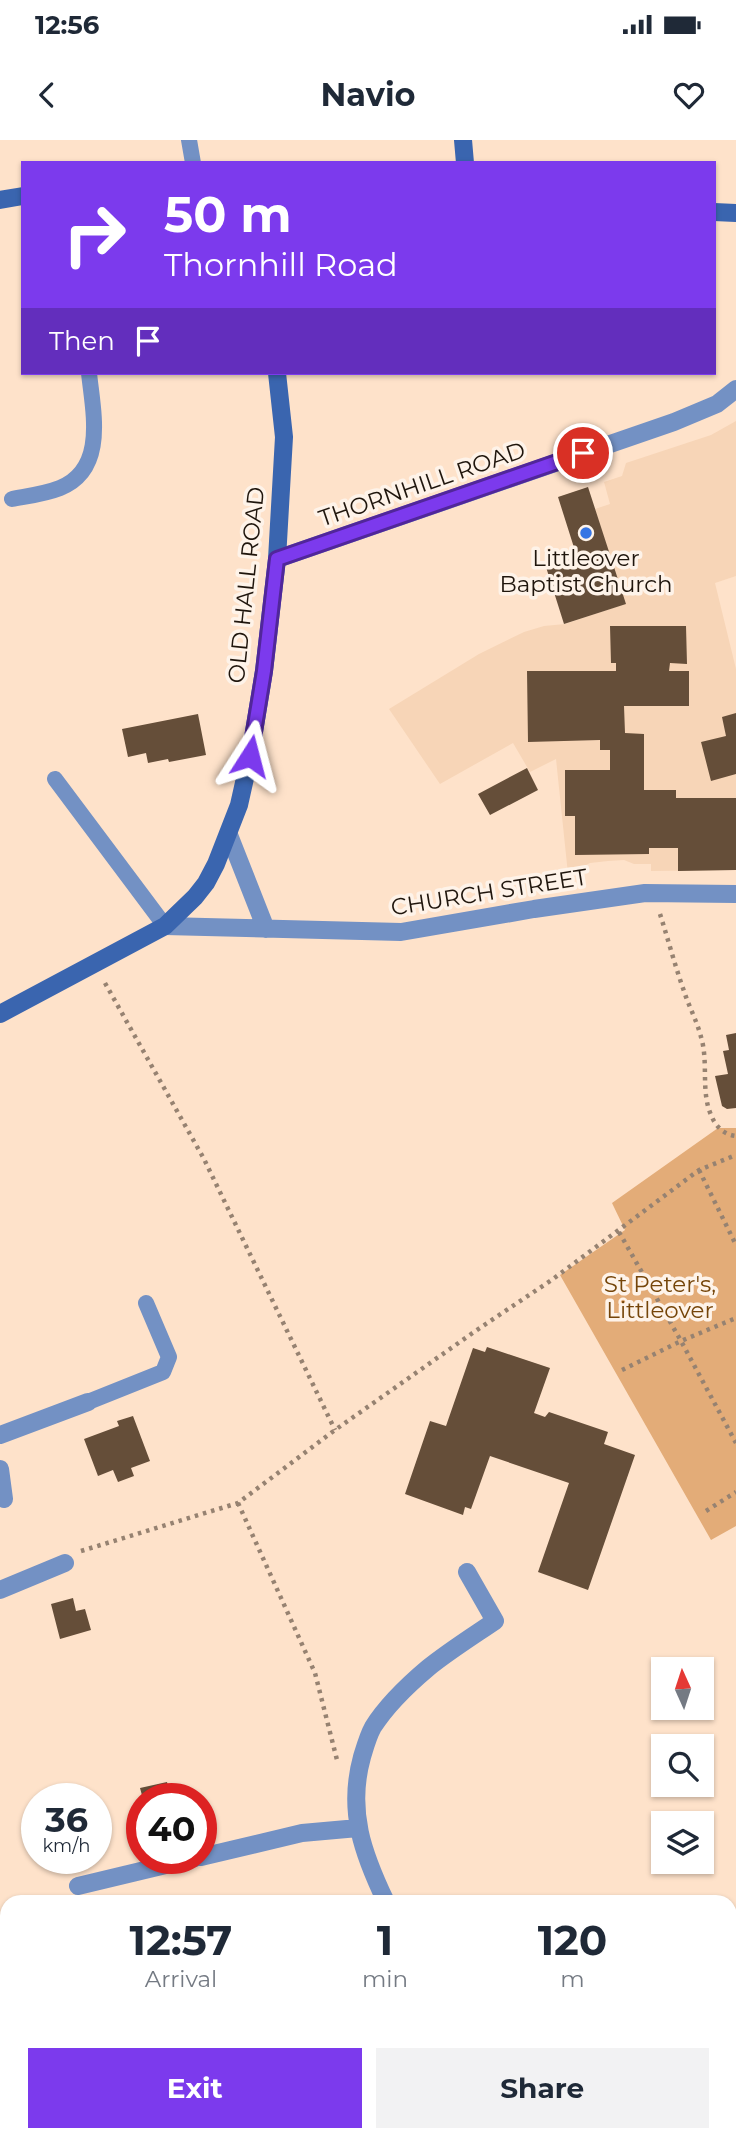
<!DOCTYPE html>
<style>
:root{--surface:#fff;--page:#f2f2f3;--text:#1f2937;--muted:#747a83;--accent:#7c3aed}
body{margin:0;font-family:Montserrat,sans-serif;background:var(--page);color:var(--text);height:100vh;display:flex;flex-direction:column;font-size:26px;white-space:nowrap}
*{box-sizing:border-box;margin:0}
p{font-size:23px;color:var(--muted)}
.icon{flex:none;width:38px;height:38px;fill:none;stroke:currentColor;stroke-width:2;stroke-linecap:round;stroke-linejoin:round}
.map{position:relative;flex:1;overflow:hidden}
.details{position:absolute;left:0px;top:1755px;width:737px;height:247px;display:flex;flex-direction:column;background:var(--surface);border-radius:21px 21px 0 0;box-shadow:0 2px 5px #0004}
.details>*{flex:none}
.banner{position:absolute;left:21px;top:21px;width:695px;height:214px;border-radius:0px;box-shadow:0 2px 5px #0004;background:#7c3aed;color:#fff;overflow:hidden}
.needle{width:46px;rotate:357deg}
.controls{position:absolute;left:651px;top:1517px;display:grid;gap:14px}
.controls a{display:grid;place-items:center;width:63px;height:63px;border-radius:0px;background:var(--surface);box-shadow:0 2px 5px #0004;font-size:35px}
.speed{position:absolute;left:21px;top:1643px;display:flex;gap:14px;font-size:35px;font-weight:700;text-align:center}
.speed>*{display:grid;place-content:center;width:91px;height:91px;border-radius:50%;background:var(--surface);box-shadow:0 2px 5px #0004;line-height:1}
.speed small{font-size:18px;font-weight:400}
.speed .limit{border:10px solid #d22;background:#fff;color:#111}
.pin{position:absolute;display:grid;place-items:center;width:60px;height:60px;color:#fff;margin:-30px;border:4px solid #fff;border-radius:50%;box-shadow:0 2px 7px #0007}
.me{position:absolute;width:77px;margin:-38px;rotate:9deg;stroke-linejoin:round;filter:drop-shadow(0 0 5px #0008)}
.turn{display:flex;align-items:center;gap:24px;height:147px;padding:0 28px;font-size:32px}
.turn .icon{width:91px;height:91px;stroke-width:2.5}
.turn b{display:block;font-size:49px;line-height:60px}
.then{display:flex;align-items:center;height:66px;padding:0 28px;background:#0003;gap:14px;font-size:26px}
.eta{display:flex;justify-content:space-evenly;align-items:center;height:119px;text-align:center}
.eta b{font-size:42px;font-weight:700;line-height:49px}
.button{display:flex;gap:14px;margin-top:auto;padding:14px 28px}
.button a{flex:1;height:80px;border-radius:0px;background:var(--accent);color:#fff;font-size:28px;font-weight:700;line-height:80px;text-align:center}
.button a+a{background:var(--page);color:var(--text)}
.status{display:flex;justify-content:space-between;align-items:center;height:49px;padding:0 35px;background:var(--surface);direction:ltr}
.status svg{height:19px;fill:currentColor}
header{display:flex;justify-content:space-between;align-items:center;height:91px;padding:0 28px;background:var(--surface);font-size:32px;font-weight:700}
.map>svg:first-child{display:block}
</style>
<div class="status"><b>12:56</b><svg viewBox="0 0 49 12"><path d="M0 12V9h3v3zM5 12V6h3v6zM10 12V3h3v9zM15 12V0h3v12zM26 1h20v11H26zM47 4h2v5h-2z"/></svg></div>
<header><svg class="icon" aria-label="back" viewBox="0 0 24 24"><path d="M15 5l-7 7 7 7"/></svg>Navio<svg class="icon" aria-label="heart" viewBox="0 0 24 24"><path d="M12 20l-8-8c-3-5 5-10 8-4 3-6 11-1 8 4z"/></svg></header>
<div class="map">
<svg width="736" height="2001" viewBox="0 0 736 2001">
<rect width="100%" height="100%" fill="#fee2ca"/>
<path fill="#f7d5b7" d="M 736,281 L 736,436 L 715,443 L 736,529 L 736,730 L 651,731 L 651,724 L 634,724 L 624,720 L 608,721 L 590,723 L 568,734 L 556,619 L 530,632 L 513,603 L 440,644 L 389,569 L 479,514 L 524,492 L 544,486 L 565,484 L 625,464 L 595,369 L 610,364 L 604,342 L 622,336 L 626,323 L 711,295 Z"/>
<path fill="#e3ac78" d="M 718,988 L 736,988 L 736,1386 L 711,1400 L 560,1135 L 625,1090 L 612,1063 Z"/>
<path fill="#654e39" d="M 588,347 L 626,464 L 564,484 L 546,427 L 577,417 L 558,357 Z
M 610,486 L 686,486 L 687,524 L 670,523 L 669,531 L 689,531 L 689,566 L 624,566 L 625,593 L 644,594 L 644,650 L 676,650 L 676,658 L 736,658 L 736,730 L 678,731 L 678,708 L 649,708 L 649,714 L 575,715 L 575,676 L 565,676 L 565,630 L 610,630 L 610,610 L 600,610 L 600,600 L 528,602 L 527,531 L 616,531 L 616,523 L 611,523 Z
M 736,573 L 736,634 L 711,641 L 701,602 L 726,596 L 722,577 Z
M 198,574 L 206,615 L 169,622 L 168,619 L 148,623 L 146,613 L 128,617 L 122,589 Z
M 527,628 L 538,650 L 490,675 L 478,654 Z
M 736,893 L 736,968 L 727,969 L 722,966 L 715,936 L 728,934 L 723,911 L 729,910 L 726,895 Z
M 487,1207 L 550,1228 L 534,1273 L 545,1277 L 549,1272 L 608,1292 L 604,1304 L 635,1315 L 588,1450 L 538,1432 L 569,1343 L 490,1316 L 471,1369 L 465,1367 L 463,1375 L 405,1354 L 430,1281 L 446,1286 L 473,1208 L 485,1212 Z
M 133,1276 L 150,1321 L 131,1328 L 134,1336 L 118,1342 L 113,1330 L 98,1336 L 84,1299 L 119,1286 L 117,1281 Z
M 73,1458 L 76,1471 L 85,1469 L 91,1490 L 60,1499 L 51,1464 Z
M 167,1642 L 171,1659 L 143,1659 L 140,1648 Z"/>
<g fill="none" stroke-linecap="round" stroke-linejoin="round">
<path stroke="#968271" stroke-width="4.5" stroke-dasharray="3.5 5" stroke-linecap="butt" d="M 660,774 C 668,799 675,826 684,851 C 689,867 697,881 701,897 C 709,923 700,953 712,977 C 716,987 725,995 736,996
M 105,843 L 204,1019 L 335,1290
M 699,1030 L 736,1105
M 619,1092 L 681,1201 L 736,1303
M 622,1230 L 681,1201 L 736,1178
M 238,1363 L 315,1533 L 337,1620
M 706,1371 L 736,1352
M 81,1411 L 238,1363 L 335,1290 L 474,1192 L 553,1139 L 699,1030 L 736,1015
M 149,2001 L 165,1995"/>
<path stroke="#7391c4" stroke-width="16" d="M 189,0 L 193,23
M 12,359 C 28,356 45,354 60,348 C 107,329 93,272 89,233
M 55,639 L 165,786
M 88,1262 L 163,1232 L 169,1217 L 146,1163"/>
<path stroke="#7391c4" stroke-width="18" d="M 277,419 L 674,282 L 717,264 L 736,249
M 229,695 L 266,789
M 165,786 L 401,792 L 534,769 L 645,753 L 736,754
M 0,1295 L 88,1262
M 0,1329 L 4,1359
M 0,1450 L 65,1423
M 201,1717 L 302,1693 L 358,1688
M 78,1746 L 195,1718
M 386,1762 C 363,1714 347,1671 362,1617 C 365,1607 368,1596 373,1587 C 387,1565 409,1544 428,1528 C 449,1511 473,1496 495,1481 L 467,1432
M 530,1995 L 535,1998 L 580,2001
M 248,2001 L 261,1995"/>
<path stroke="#3a65af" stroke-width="18" d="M 463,0 L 465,23
M 0,60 L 23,56
M 714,72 L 736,73
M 0,874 L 165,786 L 195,757 L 206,743 L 216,724 L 239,665 L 250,616 L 264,531 L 277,419 L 284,297 L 277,233"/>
</g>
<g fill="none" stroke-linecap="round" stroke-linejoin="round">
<g stroke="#51269a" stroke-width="18">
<path id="route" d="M 250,616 L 264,531 L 277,419 L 583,313"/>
</g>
<use href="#route" stroke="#7c3aed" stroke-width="12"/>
</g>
<circle fill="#3675e4" stroke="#fef3e9" stroke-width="2.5" cx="586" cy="393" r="7"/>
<g text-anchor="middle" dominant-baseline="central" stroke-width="7" stroke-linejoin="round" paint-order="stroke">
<g font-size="23" fill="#1f150c" stroke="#fef3e9">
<text transform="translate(422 344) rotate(-19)">THORNHILL ROAD</text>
<text transform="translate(246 445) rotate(-84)">OLD HALL ROAD</text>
<text transform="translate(489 752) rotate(-9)">CHURCH STREET</text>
</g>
<g font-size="23" fill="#1f150c" stroke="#fef3e9">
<text x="586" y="418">Littleover<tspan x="586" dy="26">Baptist Church</tspan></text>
</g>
<g font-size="23" fill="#754509" stroke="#fef3e9">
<text x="660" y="1144">St Peter's,<tspan x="660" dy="26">Littleover</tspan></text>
</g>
</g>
</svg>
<div class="controls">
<a><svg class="needle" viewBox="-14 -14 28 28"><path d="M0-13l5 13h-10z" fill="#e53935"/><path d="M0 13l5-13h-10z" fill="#747a83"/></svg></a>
<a><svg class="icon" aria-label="search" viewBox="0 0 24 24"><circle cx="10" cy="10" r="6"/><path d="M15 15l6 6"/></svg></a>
<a><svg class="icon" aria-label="layers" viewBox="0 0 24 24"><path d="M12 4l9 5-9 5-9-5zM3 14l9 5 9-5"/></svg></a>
</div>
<div class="speed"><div>36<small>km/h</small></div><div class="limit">40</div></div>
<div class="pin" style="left:583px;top:313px;background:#d93025"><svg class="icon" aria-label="arrive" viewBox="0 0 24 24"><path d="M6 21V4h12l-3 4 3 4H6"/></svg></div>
<svg class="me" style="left:250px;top:616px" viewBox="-20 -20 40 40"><path d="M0-17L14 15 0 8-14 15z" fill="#7c3aed" stroke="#fff" stroke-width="4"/></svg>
<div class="banner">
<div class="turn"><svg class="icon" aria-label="right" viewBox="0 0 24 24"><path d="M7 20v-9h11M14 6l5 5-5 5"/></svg><div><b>50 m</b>Thornhill Road</div></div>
<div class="then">Then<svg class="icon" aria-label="arrive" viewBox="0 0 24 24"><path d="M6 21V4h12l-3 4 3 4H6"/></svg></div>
</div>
<section class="details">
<div class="eta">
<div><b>12:57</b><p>Arrival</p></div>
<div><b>1</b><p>min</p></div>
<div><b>120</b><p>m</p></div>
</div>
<div class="button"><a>Exit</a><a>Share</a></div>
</section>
</div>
